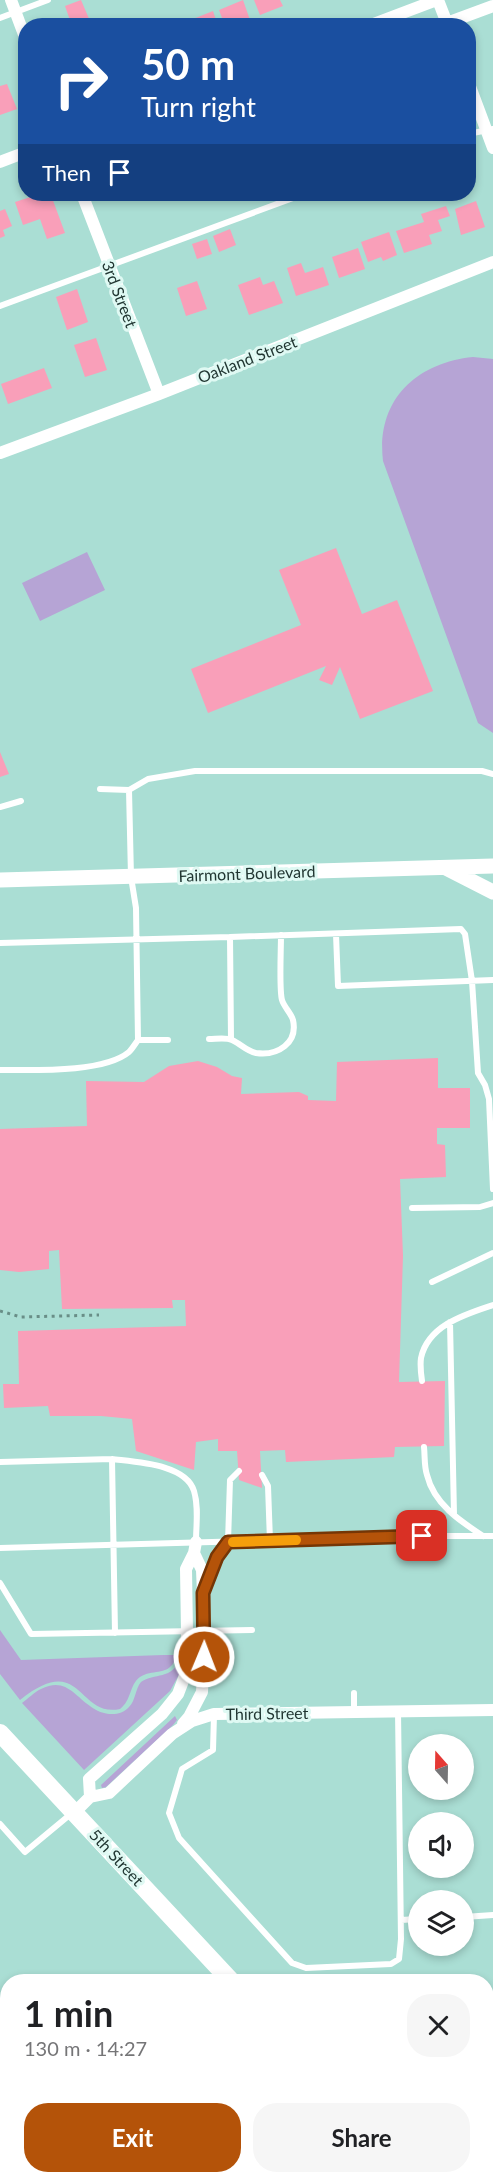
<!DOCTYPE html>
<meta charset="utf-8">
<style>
:root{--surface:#fff;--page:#f6f6f6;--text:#202124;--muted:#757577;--accent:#b45309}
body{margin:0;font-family:Lato,sans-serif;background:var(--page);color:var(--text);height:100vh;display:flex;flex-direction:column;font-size:22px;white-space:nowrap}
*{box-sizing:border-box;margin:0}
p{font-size:20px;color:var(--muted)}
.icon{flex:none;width:33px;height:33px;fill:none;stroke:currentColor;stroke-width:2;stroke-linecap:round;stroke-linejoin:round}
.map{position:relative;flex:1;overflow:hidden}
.panel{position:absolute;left:0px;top:1974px;width:494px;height:210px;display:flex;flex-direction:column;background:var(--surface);border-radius:24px 24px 0 0;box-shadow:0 3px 9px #0003}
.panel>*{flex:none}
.hud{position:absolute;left:18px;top:18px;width:458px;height:183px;border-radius:24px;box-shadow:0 3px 9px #0003;background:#1a4fa0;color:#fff;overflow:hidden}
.needle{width:39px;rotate:340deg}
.tools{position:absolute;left:408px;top:1734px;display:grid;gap:12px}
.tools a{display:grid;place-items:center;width:66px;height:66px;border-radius:50%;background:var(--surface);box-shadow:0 3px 9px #0003;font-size:30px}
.pin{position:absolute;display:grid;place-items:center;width:51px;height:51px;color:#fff;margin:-26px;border-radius:12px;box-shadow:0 3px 9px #0006}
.me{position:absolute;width:66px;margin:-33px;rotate:1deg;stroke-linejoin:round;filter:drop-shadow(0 0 4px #0008)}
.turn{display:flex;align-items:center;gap:21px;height:126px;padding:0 24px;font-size:27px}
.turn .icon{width:78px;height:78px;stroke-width:2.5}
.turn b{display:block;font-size:42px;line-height:51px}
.then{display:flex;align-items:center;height:57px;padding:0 24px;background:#0003;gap:12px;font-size:22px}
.round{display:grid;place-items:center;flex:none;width:63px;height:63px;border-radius:24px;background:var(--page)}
.headline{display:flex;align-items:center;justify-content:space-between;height:102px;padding:0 24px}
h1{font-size:36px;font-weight:700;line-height:45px}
.cta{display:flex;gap:12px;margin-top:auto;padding:12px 24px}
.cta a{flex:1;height:69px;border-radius:24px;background:var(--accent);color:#fff;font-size:24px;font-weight:700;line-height:69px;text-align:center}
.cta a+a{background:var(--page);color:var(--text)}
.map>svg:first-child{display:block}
</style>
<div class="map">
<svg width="493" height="2184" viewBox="0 0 493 2184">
<rect width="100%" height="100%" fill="#aaded4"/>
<path fill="#b6a4d5" d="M 473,357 L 493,359 L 493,733 L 478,723 L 383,461 C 376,401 415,363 473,357 Z
M 87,552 L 105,590 L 40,621 L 22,583 Z
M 0,1630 L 21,1660 L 163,1655 L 174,1655 L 174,1662 C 166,1676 152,1669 140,1677 C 129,1685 132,1700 120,1709 C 77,1718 82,1650 20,1700 L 0,1674 Z
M 178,1661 L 181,1662 L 181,1671 L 170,1691 L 84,1770 L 22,1703 C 28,1699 34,1692 41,1689 C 65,1677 74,1695 90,1706 C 101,1715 119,1718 129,1707 C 136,1700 135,1689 141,1682 C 154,1673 173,1679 178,1661 Z
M 175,1716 L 177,1720 L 173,1725 L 106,1787 L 102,1788 L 101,1785 Z"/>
<path fill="#f99fb9" d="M 81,0 L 90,21 L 72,26 L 65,6 Z
M 243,0 L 250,20 L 236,26 L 225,26 L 219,10 Z
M 254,0 L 280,0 L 283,6 L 260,15 Z
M 213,11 L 218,26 L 189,26 L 188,21 Z
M 7,84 L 17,109 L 0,115 L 0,86 Z
M 40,194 L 43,198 L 51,195 L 65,233 L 47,239 L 40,219 L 23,225 L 15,202 Z
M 476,201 L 485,227 L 461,235 L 455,209 Z
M 446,206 L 450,216 L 438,220 L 442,231 L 429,235 L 432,244 L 404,253 L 396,231 L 424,222 L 421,214 Z
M 5,209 L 12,226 L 3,230 L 5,236 L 0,238 L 0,211 Z
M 230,229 L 236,245 L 219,252 L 213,236 Z
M 389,232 L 397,255 L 383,261 L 381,257 L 368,262 L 361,242 Z
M 207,239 L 212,254 L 197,259 L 192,244 Z
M 358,248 L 365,269 L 339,278 L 332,257 Z
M 301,263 L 305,273 L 323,267 L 329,285 L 296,296 L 287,268 Z
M 260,277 L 263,285 L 274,281 L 283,303 L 249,315 L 238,285 Z
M 197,281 L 207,309 L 186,316 L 177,288 Z
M 77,289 L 88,322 L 67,330 L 56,297 Z
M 96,338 L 107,370 L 85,377 L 74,345 Z
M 44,368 L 52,388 L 8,404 L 1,384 Z
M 336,548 L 362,614 L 397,600 L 433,691 L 360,719 L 340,667 L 332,685 L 319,680 L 326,666 L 208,713 L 191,669 L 301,625 L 279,570 Z
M 0,752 L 9,774 L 0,777 Z
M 438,1058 L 438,1088 L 470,1088 L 470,1128 L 437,1128 L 437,1144 L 445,1145 L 446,1177 L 400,1179 L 403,1256 L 399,1382 L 445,1381 L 444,1446 L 395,1447 L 394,1457 L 286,1462 L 285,1450 L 260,1451 L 262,1488 L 239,1480 L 237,1451 L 218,1451 L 218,1439 L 196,1442 L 194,1470 L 136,1451 L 132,1419 L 101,1416 L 50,1416 L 48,1406 L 4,1408 L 3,1384 L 19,1384 L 18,1331 L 186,1326 L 185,1300 L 172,1300 L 173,1308 L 62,1309 L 59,1250 L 49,1251 L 49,1269 L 19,1272 L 0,1270 L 0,1129 L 87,1126 L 86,1081 L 144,1082 L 169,1066 L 198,1061 L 217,1067 L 232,1076 L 242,1078 L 241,1094 L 299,1092 L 308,1096 L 308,1100 L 336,1101 L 337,1062 Z"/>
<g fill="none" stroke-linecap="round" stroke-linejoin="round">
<path stroke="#698e87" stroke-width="3" stroke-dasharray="3 4.5" stroke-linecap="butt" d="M 0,1311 L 21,1317 L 99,1315"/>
<path stroke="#fff" stroke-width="6" d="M 0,18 L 48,0
M 468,134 L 493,129
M 0,306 L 304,194
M 100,789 L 129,790
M 0,807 L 21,801
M 336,934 L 338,986 L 493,980
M 230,937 L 461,929 L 465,934 L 472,981 L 478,1073 L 485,1085 L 489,1099 L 493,1189
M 0,943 L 230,937 L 231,1039
M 209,1039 C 216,1039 226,1037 232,1040 C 241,1044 246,1051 256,1053 C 278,1056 298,1043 293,1020 C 291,1013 284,1007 282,1000 C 279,989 281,950 281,935
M 168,1040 L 138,1040 L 136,908 L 131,877 L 129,790 L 148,779 L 195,771 L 482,771 L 493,774
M 0,1070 C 33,1070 104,1073 129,1052 C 132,1049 135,1044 138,1040
M 412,1208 L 480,1207 L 493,1203
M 432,1282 L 493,1253
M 450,1322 L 454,1515
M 422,1381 C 421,1374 420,1365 421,1358 C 428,1325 466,1314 493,1305
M 424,1447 C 425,1456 424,1466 427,1475 C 434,1504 460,1521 483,1536
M 112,1459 C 136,1462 186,1464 194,1491 C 199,1507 196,1525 196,1542
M 0,1462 L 112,1459 L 115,1633
M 262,1475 L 268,1486 L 270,1541
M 228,1542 L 230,1480 L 239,1471
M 0,1548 L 422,1536 L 493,1536
M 0,1583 L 31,1634 L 252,1630
M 354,1711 L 354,1693
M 214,1715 L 213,1750 L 182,1769 L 169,1813 L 179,1838 L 292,1963 L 306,1968 L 391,1964 L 399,1959 L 401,1939 L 398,1711
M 0,1824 L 25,1852 L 72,1813
M 464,1917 L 493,1915
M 401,1920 L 418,1919"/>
<path stroke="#fff" stroke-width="12" d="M 11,0 L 26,40
M 438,0 L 448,26
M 447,23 L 493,6
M 368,26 L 437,0
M 468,81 L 493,148
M 0,162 L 26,152
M 82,194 L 159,394
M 0,453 L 159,394 L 493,262
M 205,1589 L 217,1557 L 228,1542
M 183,1724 L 189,1717 L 202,1692 L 205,1639 L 202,1570 L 194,1553
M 90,1797 L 89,1779 L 162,1714 L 178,1694 L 186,1673 L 187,1632 L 186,1569 L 194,1553 L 196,1542
M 75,1812 L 90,1797 L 109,1793 L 172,1734 L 192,1721 L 214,1714 L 493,1710"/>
<path stroke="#fff" stroke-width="15" d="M 446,868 L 493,892
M 0,880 L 493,866"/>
<path stroke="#fff" stroke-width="18" d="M 0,1733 L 232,1982
M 412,2176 L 419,2184"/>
</g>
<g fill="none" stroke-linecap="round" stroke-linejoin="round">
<g stroke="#753606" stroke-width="15">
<path id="route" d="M 204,1657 L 203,1593 L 217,1557 L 228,1542 L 422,1536"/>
</g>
<use href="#route" stroke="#b45309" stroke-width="10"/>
<path stroke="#f59e0b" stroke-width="10" d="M 233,1542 L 296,1540"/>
</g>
<g text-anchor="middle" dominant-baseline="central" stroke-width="6" stroke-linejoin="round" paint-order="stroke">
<g font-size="16" fill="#213632" stroke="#dff9f3">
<text transform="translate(120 294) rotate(69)">3rd Street</text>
<text transform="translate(247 359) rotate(-21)">Oakland Street</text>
<text transform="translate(247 873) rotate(-2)">Fairmont Boulevard</text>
<text transform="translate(267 1713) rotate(-1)">Third Street</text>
<text transform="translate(117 1857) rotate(47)">5th Street</text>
</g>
</g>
</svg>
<div class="tools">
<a><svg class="needle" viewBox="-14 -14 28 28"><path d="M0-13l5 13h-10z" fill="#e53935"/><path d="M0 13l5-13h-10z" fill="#757577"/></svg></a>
<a><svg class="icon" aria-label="sound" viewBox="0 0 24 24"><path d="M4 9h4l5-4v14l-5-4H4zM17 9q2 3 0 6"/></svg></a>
<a><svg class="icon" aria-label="layers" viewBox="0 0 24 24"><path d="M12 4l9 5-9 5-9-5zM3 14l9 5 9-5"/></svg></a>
</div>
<div class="pin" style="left:422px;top:1536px;background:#d93025"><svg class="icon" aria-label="arrive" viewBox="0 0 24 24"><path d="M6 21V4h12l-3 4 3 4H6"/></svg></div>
<svg class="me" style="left:204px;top:1657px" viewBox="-20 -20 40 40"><circle r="17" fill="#b45309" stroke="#fff" stroke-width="3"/><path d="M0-11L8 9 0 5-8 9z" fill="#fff"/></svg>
<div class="hud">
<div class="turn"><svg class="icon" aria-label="right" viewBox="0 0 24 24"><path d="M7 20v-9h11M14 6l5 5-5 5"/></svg><div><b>50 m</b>Turn right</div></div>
<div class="then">Then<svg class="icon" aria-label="arrive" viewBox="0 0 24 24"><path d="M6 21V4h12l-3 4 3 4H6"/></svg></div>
</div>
<section class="panel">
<div class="headline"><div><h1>1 min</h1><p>130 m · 14:27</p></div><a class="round"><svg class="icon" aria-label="close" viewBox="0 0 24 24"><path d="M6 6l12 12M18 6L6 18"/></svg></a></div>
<div class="cta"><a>Exit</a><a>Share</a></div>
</section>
</div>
